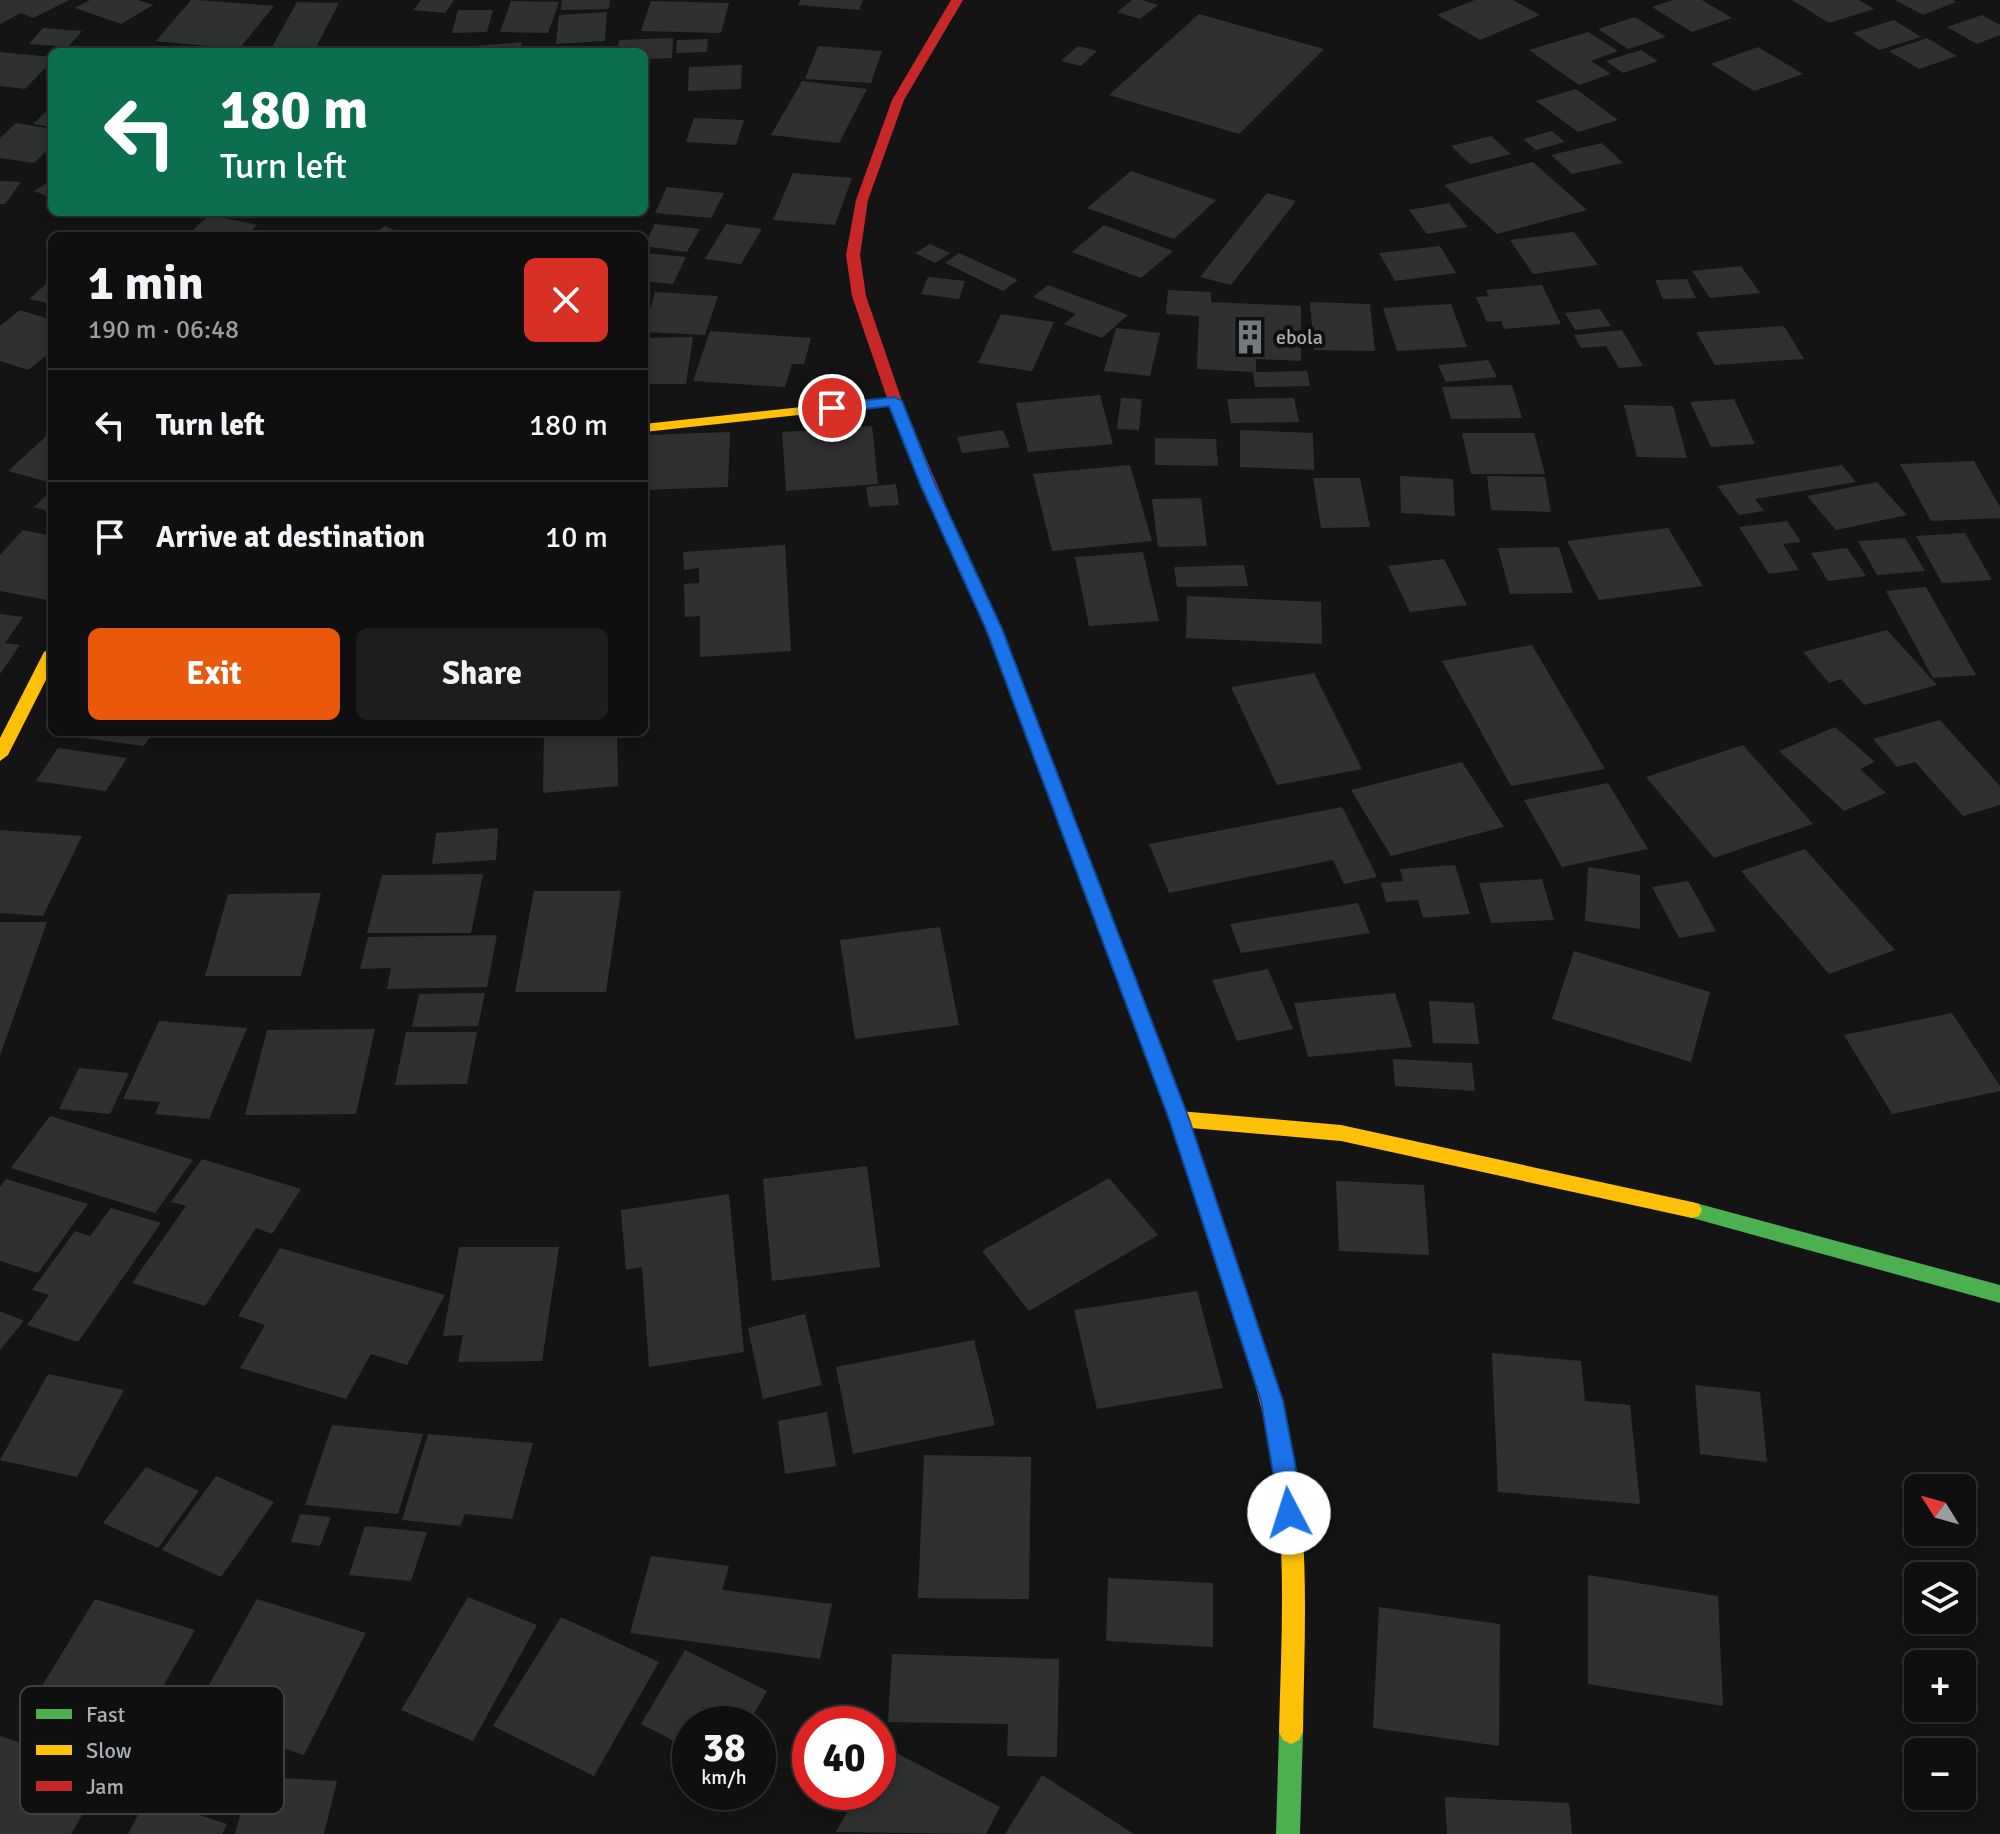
<!DOCTYPE html>
<meta charset="utf-8">
<style>
:root{--surface:#0f0f10;--page:#1d1d1e;--text:#f1f3f6;--muted:#9b9c9f;--line:#2f2f30;--accent:#ea580c}
body{margin:0;font-family:Signika,sans-serif;background:var(--page);color:var(--text);height:100vh;display:flex;flex-direction:column;font-size:30px;white-space:nowrap}
*{box-sizing:border-box;margin:0}
p{font-size:26px;color:var(--muted)}
.icon{flex:none;width:44px;height:44px;fill:none;stroke:currentColor;stroke-width:2;stroke-linecap:round;stroke-linejoin:round}
.map{position:relative;flex:1;overflow:hidden}
.panel{position:absolute;left:48px;top:232px;width:600px;height:504px;display:flex;flex-direction:column;background:var(--surface);border-radius:12px;box-shadow:0 4px 12px #0003,0 0 0 2px var(--line)}
.panel>*{flex:none}
.guide{position:absolute;left:48px;top:48px;width:600px;height:168px;border-radius:12px;box-shadow:0 4px 12px #0003,0 0 0 2px var(--line);background:#0b6e4f;color:#fff;overflow:hidden}
.needle{width:52px;rotate:307deg}
.tools{position:absolute;left:1904px;top:1474px;display:grid;gap:16px}
.tools a{display:grid;place-items:center;width:72px;height:72px;border-radius:12px;background:var(--surface);box-shadow:0 4px 12px #0003,0 0 0 2px var(--line);font-size:40px}
.speed{position:absolute;left:672px;top:1706px;display:flex;gap:16px;font-size:40px;font-weight:700;text-align:center}
.speed>*{display:grid;place-content:center;width:104px;height:104px;border-radius:50%;background:var(--surface);box-shadow:0 4px 12px #0003,0 0 0 2px var(--line);line-height:1}
.speed small{font-size:20px;font-weight:400}
.speed .limit{border:12px solid #d22;background:#fff;color:#111}
.pin{position:absolute;display:grid;place-items:center;width:68px;height:68px;color:#fff;margin:-34px;border:4px solid #fff;border-radius:50%;box-shadow:0 2px 8px #0007}
.me{position:absolute;width:88px;margin:-44px;rotate:355deg;stroke-linejoin:round;filter:drop-shadow(0 0 6px #0008)}
.turn{display:flex;align-items:center;gap:28px;height:168px;padding:0 40px;font-size:36px}
.turn .icon{width:104px;height:104px;stroke-width:2.5}
.turn b{display:block;font-size:56px;line-height:68px}
.round{display:grid;place-items:center;flex:none;width:84px;height:84px;border-radius:12px;background:var(--page)}
.head{display:flex;align-items:center;justify-content:space-between;height:136px;padding:0 40px}
h1{font-size:48px;font-weight:800;line-height:60px}
.button{display:flex;gap:16px;margin-top:auto;padding:16px 40px}
.button a{flex:1;height:92px;border-radius:12px;background:var(--accent);color:#fff;font-size:32px;font-weight:800;line-height:92px;text-align:center}
.button a+a{background:var(--page);color:var(--text)}
ul{padding:0;list-style:none}
li{display:flex;align-items:center;gap:24px;height:112px;padding:0 40px;border-top:2px solid var(--line)}
li div{flex:1}
li b{display:block;font-size:30px}
li em{font-style:normal}
.map>svg:first-child{display:block}
</style>
<div class="map">
<svg width="2000" height="1834" viewBox="0 0 2000 1834">
<rect width="100%" height="100%" fill="#141415"/>
<path fill="#2f3030" d="M 0,0 L 69,0 L 33,18 L 21,13 L 0,24 Z
M 90,0 L 138,0 L 153,5 L 121,24 L 75,8 Z
M 191,0 L 197,0 L 274,6 L 239,49 L 156,41 Z
M 421,0 L 454,0 L 445,13 L 413,10 Z
M 562,0 L 610,0 L 609,9 L 561,10 Z
M 800,0 L 863,0 L 859,10 L 798,5 Z
M 1132,0 L 1142,0 L 1158,5 L 1140,19 L 1117,12 Z
M 1475,0 L 1513,0 L 1540,15 L 1480,40 L 1437,15 Z
M 1673,0 L 1702,0 L 1732,18 L 1692,32 L 1652,7 Z
M 1792,0 L 1859,0 L 1874,9 L 1829,23 Z
M 1895,0 L 1953,0 L 1956,2 L 1923,15 Z
M 511,1 L 559,2 L 548,33 L 500,32 Z
M 651,1 L 729,3 L 721,33 L 641,31 Z
M 297,2 L 339,3 L 314,51 L 271,49 Z
M 458,10 L 493,10 L 487,32 L 452,33 Z
M 607,12 L 605,41 L 556,44 L 559,15 Z
M 1199,14 L 1324,49 L 1239,134 L 1109,95 Z
M 1982,15 L 2000,25 L 2000,35 L 1977,44 L 1947,27 Z
M 1635,17 L 1666,37 L 1628,49 L 1598,29 Z
M 1894,20 L 1921,37 L 1879,50 L 1853,33 Z
M 43,28 L 82,31 L 68,47 L 29,44 Z
M 1588,32 L 1618,51 L 1591,61 L 1611,74 L 1579,85 L 1529,50 Z
M 673,38 L 672,58 L 644,59 L 644,52 L 617,52 L 619,40 Z
M 1927,38 L 1957,56 L 1919,69 L 1889,51 Z
M 708,39 L 707,52 L 676,53 L 677,40 Z
M 521,42 L 522,52 L 430,52 L 430,50 Z
M 598,46 L 598,52 L 554,52 L 554,48 Z
M 818,46 L 882,51 L 871,83 L 805,79 Z
M 1078,46 L 1097,51 L 1081,66 L 1061,61 Z
M 1758,47 L 1803,74 L 1754,91 L 1711,64 Z
M 1641,50 L 1658,61 L 1623,73 L 1606,61 Z
M 0,52 L 52,57 L 52,61 L 25,89 L 0,86 Z
M 742,65 L 741,89 L 688,91 L 689,67 Z
M 802,81 L 867,89 L 839,143 L 771,135 Z
M 1576,89 L 1618,120 L 1578,132 L 1536,101 Z
M 52,106 L 52,127 L 33,124 Z
M 694,118 L 744,120 L 736,145 L 686,142 Z
M 16,123 L 52,129 L 52,146 L 34,163 L 0,158 L 0,138 Z
M 1552,131 L 1565,142 L 1536,150 L 1523,139 Z
M 1491,136 L 1511,154 L 1470,164 L 1451,146 Z
M 1602,143 L 1623,163 L 1572,174 L 1551,155 Z
M 1533,162 L 1587,210 L 1497,234 L 1444,185 Z
M 1131,171 L 1216,200 L 1174,239 L 1087,208 Z
M 793,173 L 852,178 L 835,225 L 773,220 Z
M 52,180 L 52,198 L 34,191 Z
M 0,181 L 21,182 L 5,204 L 0,204 Z
M 667,187 L 724,193 L 711,218 L 655,213 Z
M 1267,193 L 1296,201 L 1231,285 L 1200,277 Z
M 1449,203 L 1468,227 L 1427,234 L 1409,210 Z
M 210,215 L 257,225 L 245,236 L 186,236 Z
M 655,224 L 700,229 L 687,252 L 644,246 Z
M 726,224 L 762,229 L 741,264 L 705,259 Z
M 1104,225 L 1173,251 L 1141,278 L 1072,252 Z
M 385,226 L 406,236 L 369,236 Z
M 1574,232 L 1598,265 L 1533,274 L 1510,240 Z
M 930,244 L 950,253 L 935,263 L 915,253 Z
M 1440,246 L 1456,273 L 1395,281 L 1379,253 Z
M 644,253 L 686,257 L 673,284 L 644,281 Z
M 959,253 L 1018,280 L 1003,291 L 945,263 Z
M 1741,266 L 1760,293 L 1710,298 L 1692,271 Z
M 928,277 L 965,281 L 959,299 L 921,294 Z
M 52,279 L 52,304 L 29,299 Z
M 1687,279 L 1696,298 L 1663,299 L 1655,280 Z
M 1048,285 L 1128,315 L 1102,338 L 1064,324 L 1076,314 L 1033,297 Z
M 1542,285 L 1561,324 L 1504,329 L 1501,321 L 1487,322 L 1476,297 L 1489,296 L 1486,290 Z
M 1168,290 L 1211,292 L 1211,302 L 1301,306 L 1301,361 L 1256,359 L 1256,372 L 1307,371 L 1310,386 L 1255,387 L 1253,372 L 1197,369 L 1199,316 L 1166,314 Z
M 655,292 L 718,296 L 705,335 L 644,332 Z
M 1310,302 L 1370,304 L 1375,351 L 1314,350 Z
M 1451,304 L 1467,347 L 1397,351 L 1383,308 Z
M 1600,309 L 1611,326 L 1575,330 L 1565,313 Z
M 20,310 L 52,320 L 52,351 L 28,370 L 0,361 L 0,326 Z
M 1001,314 L 1054,322 L 1032,371 L 978,363 Z
M 1784,326 L 1804,359 L 1715,365 L 1696,332 Z
M 1116,328 L 1160,333 L 1150,376 L 1104,371 Z
M 1622,330 L 1643,366 L 1619,368 L 1606,346 L 1581,348 L 1574,335 Z
M 710,331 L 811,338 L 804,364 L 792,364 L 785,387 L 693,381 Z
M 693,337 L 686,384 L 644,384 L 644,338 Z
M 1488,360 L 1497,377 L 1446,382 L 1438,365 Z
M 1512,385 L 1522,418 L 1451,419 L 1442,387 Z
M 1100,395 L 1113,444 L 1028,452 L 1016,403 Z
M 1121,398 L 1142,399 L 1139,430 L 1117,429 Z
M 1294,398 L 1299,422 L 1231,423 L 1227,399 Z
M 1734,399 L 1755,444 L 1711,447 L 1690,402 Z
M 1624,405 L 1673,406 L 1687,458 L 1637,457 Z
M 872,426 L 878,484 L 786,491 L 782,432 Z
M 1003,430 L 1010,447 L 962,453 L 957,437 Z
M 1240,430 L 1313,433 L 1314,470 L 1240,467 Z
M 52,431 L 52,483 L 8,471 Z
M 730,432 L 728,487 L 644,490 L 644,435 Z
M 1462,433 L 1534,433 L 1545,474 L 1471,474 Z
M 1155,438 L 1216,439 L 1218,466 L 1155,465 Z
M 1974,461 L 2000,507 L 2000,518 L 1931,521 L 1900,464 Z
M 1130,465 L 1152,541 L 1052,551 L 1033,474 Z
M 1842,465 L 1856,482 L 1755,499 L 1764,511 L 1739,515 L 1717,486 Z
M 1400,476 L 1453,479 L 1455,516 L 1401,513 Z
M 1487,476 L 1545,477 L 1551,512 L 1491,510 Z
M 1313,478 L 1360,478 L 1370,527 L 1321,528 Z
M 1877,482 L 1907,515 L 1836,530 L 1807,496 Z
M 896,484 L 899,505 L 869,507 L 866,487 Z
M 52,490 L 52,512 L 34,507 Z
M 1201,498 L 1207,546 L 1158,547 L 1152,499 Z
M 1787,521 L 1801,542 L 1783,544 L 1799,570 L 1769,574 L 1739,527 Z
M 1668,528 L 1703,586 L 1599,600 L 1567,541 Z
M 23,530 L 52,536 L 52,601 L 0,591 L 0,555 Z
M 1965,533 L 1992,580 L 1942,583 L 1916,536 Z
M 1905,538 L 1925,571 L 1877,575 L 1858,541 Z
M 785,545 L 791,651 L 700,657 L 700,616 L 685,617 L 684,584 L 699,583 L 699,568 L 684,570 L 683,552 Z
M 1559,547 L 1573,593 L 1510,594 L 1498,548 Z
M 1847,548 L 1866,576 L 1828,581 L 1811,553 Z
M 1143,552 L 1159,621 L 1089,626 L 1075,557 Z
M 1444,559 L 1467,605 L 1410,612 L 1388,566 Z
M 1244,565 L 1248,586 L 1177,587 L 1174,567 Z
M 1926,587 L 1976,675 L 1933,678 L 1886,591 Z
M 1187,596 L 1321,602 L 1322,644 L 1186,638 Z
M 0,614 L 23,617 L 5,643 L 20,645 L 0,674 Z
M 1887,630 L 1937,685 L 1864,705 L 1841,679 L 1829,683 L 1803,652 Z
M 1532,645 L 1605,769 L 1511,786 L 1442,661 Z
M 1314,673 L 1362,769 L 1277,785 L 1231,687 Z
M 1940,720 L 2000,786 L 2000,805 L 1963,816 L 1915,762 L 1897,767 L 1873,739 Z
M 1835,727 L 1875,762 L 1860,769 L 1886,793 L 1844,811 L 1779,751 Z
M 64,732 L 153,732 L 144,746 L 62,735 Z
M 544,732 L 617,732 L 618,786 L 543,793 Z
M 1743,745 L 1813,824 L 1714,858 L 1646,777 Z
M 58,748 L 127,758 L 106,791 L 36,781 Z
M 1462,762 L 1504,827 L 1391,856 L 1351,790 Z
M 1608,783 L 1648,849 L 1562,867 L 1524,800 Z
M 1342,807 L 1377,877 L 1344,884 L 1333,860 L 1169,893 L 1149,844 Z
M 498,828 L 496,860 L 432,864 L 436,833 Z
M 0,830 L 82,836 L 43,916 L 0,913 Z
M 1805,849 L 1895,950 L 1829,974 L 1741,871 Z
M 1455,865 L 1470,914 L 1423,918 L 1418,900 L 1386,902 L 1381,883 L 1403,881 L 1400,869 Z
M 1588,867 L 1640,875 L 1640,929 L 1585,921 Z
M 483,874 L 471,933 L 367,933 L 382,875 Z
M 1542,879 L 1554,920 L 1491,923 L 1479,883 Z
M 1688,881 L 1716,931 L 1679,938 L 1652,887 Z
M 534,891 L 621,891 L 606,992 L 515,992 Z
M 321,893 L 301,976 L 205,976 L 228,894 Z
M 1358,903 L 1370,933 L 1241,953 L 1230,924 Z
M 0,922 L 47,922 L 0,1056 Z
M 940,927 L 959,1025 L 855,1039 L 840,940 Z
M 497,935 L 487,987 L 387,989 L 391,968 L 360,969 L 368,937 Z
M 1574,951 L 1710,992 L 1691,1062 L 1552,1019 Z
M 1268,969 L 1293,1029 L 1237,1041 L 1212,980 Z
M 485,993 L 478,1026 L 412,1027 L 419,994 Z
M 1395,993 L 1412,1047 L 1308,1057 L 1294,1003 Z
M 1429,1001 L 1474,1003 L 1479,1044 L 1433,1043 Z
M 1952,1013 L 2000,1086 L 2000,1091 L 1892,1114 L 1844,1035 Z
M 159,1021 L 247,1028 L 209,1119 L 155,1114 L 160,1102 L 123,1099 Z
M 375,1029 L 356,1114 L 245,1115 L 267,1030 Z
M 406,1032 L 477,1032 L 467,1084 L 395,1085 Z
M 1393,1059 L 1472,1063 L 1475,1091 L 1395,1086 Z
M 79,1068 L 129,1073 L 110,1114 L 59,1109 Z
M 50,1116 L 193,1160 L 155,1213 L 11,1168 Z
M 202,1159 L 301,1189 L 272,1234 L 256,1228 L 205,1306 L 132,1283 L 186,1206 L 171,1202 Z
M 867,1166 L 880,1267 L 772,1281 L 763,1179 Z
M 1109,1178 L 1158,1235 L 1029,1311 L 982,1251 Z
M 6,1179 L 88,1204 L 38,1273 L 0,1261 L 0,1187 Z
M 1336,1181 L 1424,1185 L 1429,1255 L 1339,1251 Z
M 729,1194 L 744,1352 L 649,1367 L 642,1267 L 626,1270 L 621,1210 Z
M 111,1208 L 161,1223 L 78,1342 L 27,1325 L 49,1295 L 32,1290 L 75,1231 L 90,1236 Z
M 459,1247 L 559,1247 L 542,1361 L 458,1362 L 463,1335 L 443,1336 Z
M 280,1248 L 445,1295 L 407,1365 L 371,1354 L 346,1399 L 240,1368 L 265,1325 L 238,1316 Z
M 1197,1291 L 1223,1388 L 1097,1409 L 1074,1310 Z
M 0,1311 L 24,1321 L 0,1350 Z
M 805,1314 L 822,1385 L 763,1399 L 748,1328 Z
M 974,1340 L 995,1425 L 853,1454 L 836,1367 Z
M 1492,1353 L 1581,1361 L 1585,1401 L 1630,1405 L 1640,1504 L 1498,1492 Z
M 48,1374 L 124,1390 L 77,1477 L 0,1460 Z
M 1695,1385 L 1760,1392 L 1767,1462 L 1700,1454 Z
M 827,1412 L 836,1466 L 785,1474 L 778,1421 Z
M 332,1425 L 423,1434 L 398,1514 L 305,1505 Z
M 428,1434 L 533,1443 L 512,1519 L 465,1514 L 460,1526 L 402,1520 Z
M 924,1455 L 1031,1457 L 1029,1599 L 918,1598 Z
M 146,1467 L 199,1491 L 158,1548 L 103,1523 Z
M 216,1476 L 274,1502 L 221,1577 L 162,1550 Z
M 300,1514 L 331,1517 L 320,1546 L 291,1542 Z
M 365,1526 L 427,1532 L 411,1581 L 349,1575 Z
M 651,1556 L 729,1566 L 722,1590 L 832,1604 L 820,1659 L 630,1633 Z
M 1588,1575 L 1718,1596 L 1723,1706 L 1588,1684 Z
M 1108,1578 L 1213,1583 L 1213,1647 L 1106,1641 Z
M 468,1597 L 537,1625 L 473,1741 L 401,1710 Z
M 95,1599 L 195,1630 L 144,1720 L 42,1686 Z
M 257,1599 L 366,1633 L 304,1755 L 191,1717 Z
M 1379,1607 L 1500,1624 L 1499,1746 L 1373,1728 Z
M 561,1617 L 659,1662 L 594,1776 L 493,1726 Z
M 685,1650 L 767,1691 L 748,1724 L 738,1724 L 703,1707 L 680,1744 L 641,1724 Z
M 892,1654 L 1059,1659 L 1057,1757 L 1007,1756 L 1008,1724 L 888,1722 Z
M 42,1698 L 120,1723 L 98,1761 L 19,1734 Z
M 0,1736 L 107,1772 L 71,1834 L 0,1834 Z
M 883,1746 L 1000,1807 L 986,1834 L 836,1832 L 858,1792 L 878,1792 L 878,1755 Z
M 1042,1775 L 1134,1834 L 1005,1834 Z
M 251,1776 L 337,1781 L 324,1834 L 235,1834 Z
M 1445,1797 L 1569,1803 L 1572,1834 L 1447,1834 Z
M 147,1798 L 227,1824 L 222,1834 L 128,1834 Z"/>
<g fill="none" stroke-linecap="round" stroke-linejoin="round">
<path fill="#4caf50" fill-rule="evenodd" d="M 1692,1202 L 2000,1285 L 2000,1303 L 1685,1216 L 1682,1210 L 1685,1204 Z
M 1291,1720 L 1299,1724 L 1303,1732 L 1300,1834 L 1276,1834 L 1279,1732 L 1283,1724 Z"/>
<path fill="#ffc107" fill-rule="evenodd" d="M 895,397 L 900,398 L 900,404 L 644,432 L 644,424 Z
M 942,510 L 950,515 L 1002,629 L 1103,893 L 1100,898 L 1094,900 L 1085,893 L 986,629 L 934,515 Z
M 52,647 L 52,668 L 8,755 L 0,761 L 0,738 L 44,652 Z
M 1179,1111 L 1341,1125 L 1692,1202 L 1699,1204 L 1702,1210 L 1699,1216 L 1692,1218 L 1341,1141 L 1179,1127 L 1172,1125 L 1169,1119 L 1172,1113 Z
M 1252,1332 L 1259,1334 L 1262,1341 C 1278,1388 1292,1436 1298,1485 C 1309,1567 1304,1650 1303,1732 L 1299,1740 L 1291,1744 L 1283,1740 L 1279,1732 C 1281,1650 1286,1567 1276,1485 C 1270,1436 1257,1388 1242,1341 L 1245,1334 Z"/>
<path fill="#c62828" fill-rule="evenodd" d="M 951,0 L 963,0 L 904,100 L 868,200 L 860,255 L 866,296 L 902,401 L 950,515 L 942,520 L 934,515 L 888,401 L 852,296 L 846,255 L 856,200 L 892,100 Z
M 1094,886 L 1103,893 L 1189,1119 L 1262,1341 L 1259,1348 L 1252,1350 L 1245,1348 L 1242,1341 L 1169,1119 L 1085,893 Z"/>
</g>
<path fill="#1a73e8" stroke="#114b97" stroke-width="2" d="M 895,397 L 902,401 L 936,486 L 1002,629 L 1189,1119 L 1283,1401 L 1299,1485 L 1300,1513 L 1297,1520 L 1289,1523 L 1281,1520 L 1261,1401 L 1169,1119 L 986,629 L 921,486 L 889,406 L 832,413 L 825,408 L 832,404 Z"/>
<defs>
<g id="building-bare" transform="scale(2.76)"><path d="M-4-6H4V6H1V3H-1V6H-4ZM-2.5-4.3h1.7v1.8h-1.7ZM.8-4.3h1.7v1.8H.8ZM-2.5-1h1.7V.8h-1.7ZM.8-1h1.7V.8H.8Z" fill="#74797d" stroke="#0f0f10" stroke-width="2.5" paint-order="stroke"/></g>
</defs>
<g fill-rule="evenodd">
<use href="#building-bare" x="1250" y="337"/>
</g>
<g text-anchor="middle" dominant-baseline="central" stroke-width="8" stroke-linejoin="round" paint-order="stroke">
<g font-size="20" fill="#a7afb5" stroke="#0f0f10" text-anchor="start">
<text x="1276" y="337">ebola</text>
</g>
</g>
<rect x="20" y="1686" width="264" height="128" rx="12" fill="#0f0f10" stroke="#3d3f42" stroke-width="2"/>
<rect x="36" y="1709" width="36" height="10" fill="#4caf50"/>
<rect x="36" y="1745" width="36" height="10" fill="#ffc107"/>
<rect x="36" y="1781" width="36" height="10" fill="#c62828"/>
<g font-size="22" fill="#a7afb5">
<text x="86" y="1722">Fast</text>
<text x="86" y="1758">Slow</text>
<text x="86" y="1794">Jam</text>
</g>
</svg>
<div class="tools">
<a><svg class="needle" viewBox="-14 -14 28 28"><path d="M0-13l5 13h-10z" fill="#e53935"/><path d="M0 13l5-13h-10z" fill="#9b9c9f"/></svg></a>
<a><svg class="icon" aria-label="layers" viewBox="0 0 24 24"><path d="M12 4l9 5-9 5-9-5zM3 14l9 5 9-5"/></svg></a>
<a>+</a>
<a>−</a>
</div>
<div class="speed"><div>38<small>km/h</small></div><div class="limit">40</div></div>
<div class="pin" style="left:832px;top:408px;background:#d93025"><svg class="icon" aria-label="arrive" viewBox="0 0 24 24"><path d="M6 21V4h12l-3 4 3 4H6"/></svg></div>
<svg class="me" style="left:1289px;top:1513px" viewBox="-20 -20 40 40"><circle r="19" fill="#fff"/><path d="M0-13L10 11 0 6-10 11z" fill="#1a73e8"/></svg>
<div class="guide">
<div class="turn"><svg class="icon" aria-label="left" viewBox="0 0 24 24"><path d="M17 20v-9H6M10 6l-5 5 5 5"/></svg><div><b>180 m</b>Turn left</div></div>
</div>
<section class="panel">
<div class="head"><div><h1>1 min</h1><p>190 m · 06:48</p></div><a class="round" style="background:#d93025;color:#fff"><svg class="icon" aria-label="close" viewBox="0 0 24 24"><path d="M6 6l12 12M18 6L6 18"/></svg></a></div>
<ul>
<li><svg class="icon" aria-label="left" viewBox="0 0 24 24"><path d="M17 20v-9H6M10 6l-5 5 5 5"/></svg><div><b>Turn left</b></div><em>180 m</em></li>
<li><svg class="icon" aria-label="arrive" viewBox="0 0 24 24"><path d="M6 21V4h12l-3 4 3 4H6"/></svg><div><b>Arrive at destination</b></div><em>10 m</em></li>
</ul>
<div class="button"><a>Exit</a><a>Share</a></div>
</section>
</div>
